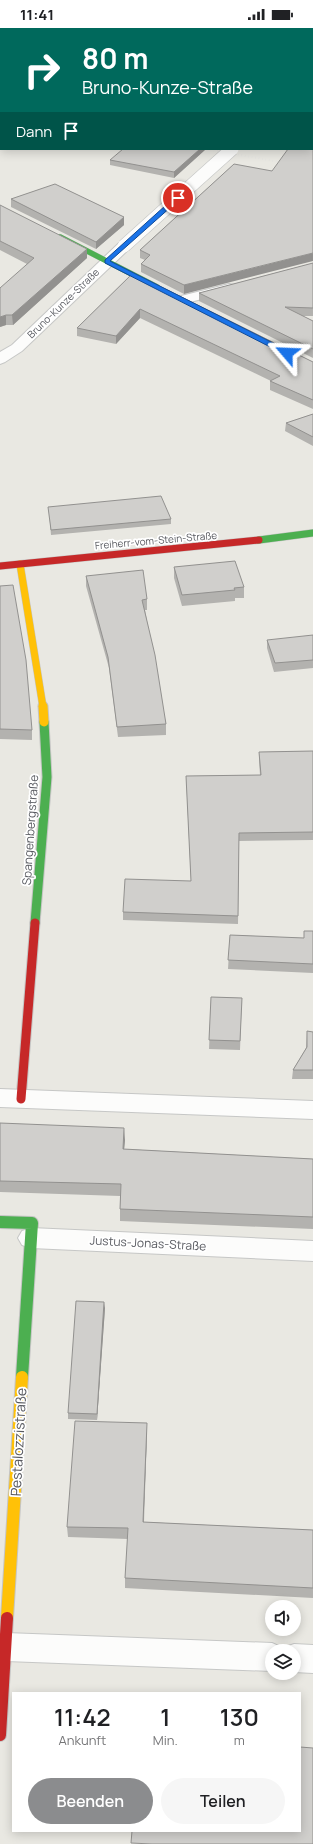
<!DOCTYPE html>
<html lang="de">
<meta charset="utf-8">
<style>
:root{--surface:#fff;--page:#f6f6f6;--text:#202124;--muted:#757577;--accent:#8b8c8e}
body{margin:0;font-family:Manrope,sans-serif;background:var(--page);color:var(--text);height:100vh;display:flex;flex-direction:column;font-size:15px;white-space:nowrap}
*{box-sizing:border-box;margin:0}
p{font-size:13px;color:var(--muted)}
.icon{flex:none;width:22px;height:22px;fill:none;stroke:currentColor;stroke-width:2;stroke-linecap:round;stroke-linejoin:round}
.map{position:relative;flex:1;overflow:hidden}
.sheet{position:absolute;left:12px;top:1664px;width:289px;height:140px;display:flex;flex-direction:column;background:var(--surface);border-radius:0px;box-shadow:0 2px 10px #0003}
.sheet>*{flex:none}
.guide{position:absolute;left:0px;top:0px;width:313px;height:122px;box-shadow:0 2px 10px #0003;background:#00695c;color:#fff;overflow:hidden}
.buttons{position:absolute;left:265px;top:1572px;display:grid;gap:8px}
.buttons a{display:grid;place-items:center;width:36px;height:36px;border-radius:50%;background:var(--surface);box-shadow:0 2px 10px #0003;font-size:20px}
.pin{position:absolute;display:grid;place-items:center;width:34px;height:34px;color:#fff;margin:-17px;border:2px solid #fff;border-radius:50%;box-shadow:0 1px 4px #0007}
.me{position:absolute;width:44px;margin:-22px;rotate:296deg;stroke-linejoin:round;filter:drop-shadow(0 0 3px #0008)}
.turn{display:flex;align-items:center;gap:14px;height:84px;padding:0 16px;font-size:18px}
.turn .icon{width:52px;height:52px;stroke-width:2.5}
.turn b{display:block;font-size:28px;line-height:34px}
.then{display:flex;align-items:center;height:38px;padding:0 16px;background:#0003;gap:8px;font-size:15px}
.eta{display:flex;justify-content:space-evenly;align-items:center;height:68px;text-align:center}
.eta b{font-size:24px;font-weight:600;line-height:28px}
.cta{display:flex;gap:8px;margin-top:auto;padding:8px 16px}
.cta a{flex:1;height:46px;border-radius:24px;background:var(--accent);color:#fff;font-size:16px;font-weight:600;line-height:46px;text-align:center}
.cta a+a{background:var(--page);color:var(--text)}
.status{display:flex;justify-content:space-between;align-items:center;height:28px;padding:0 20px;background:var(--surface);direction:ltr}
.status svg{height:11px;fill:currentColor}
.map>svg:first-child{display:block}
</style>
<div class="status"><b>11:41</b><svg viewBox="0 0 49 12"><path d="M0 12V9h3v3zM5 12V6h3v6zM10 12V3h3v9zM15 12V0h3v12zM26 1h20v11H26zM47 4h2v5h-2z"/></svg></div>
<div class="map">
<svg width="313" height="1816" viewBox="0 0 313 1816">
<rect width="100%" height="100%" fill="#e9e8e2"/>
<g fill="none" stroke-linecap="round" stroke-linejoin="round">
<g stroke="#c6c7c6" stroke-width="2">
<path id="street" d="M 274,0 L 292,0 L 293,1 L 275,1 Z
M 312,2 L 313,2 L 313,8 L 312,8 Z
M 313,44 L 313,52 L 312,53 L 312,45 Z
M 124,214 L 129,215 L 131,218 L 129,221 L 22,323 L 5,334 L 0,336 L 0,324 L 12,317 L 119,215 Z
M 229,256 L 234,257 L 236,260 L 234,263 L 182,276 L 177,275 L 175,272 L 177,269 Z
M 0,1061 L 313,1073 L 313,1091 L 0,1079 Z
M 31,1200 L 313,1213 L 313,1233 L 31,1220 L 22,1217 L 18,1210 L 22,1203 Z
M 6,1605 L 272,1615 L 283,1620 L 294,1616 L 313,1617 L 313,1645 L 294,1644 L 294,1623 L 272,1623 L 272,1643 L 6,1633 L 0,1631 L 0,1607 Z"/>
</g>
<g stroke="#c5c5c4" stroke-width="6">
<path id="fast-far3" d="M 60,209 L 157,259"/>
</g>
<g stroke="#c5c5c4" stroke-width="8">
<path id="fast-far2" d="M 259,512 L 313,505"/>
</g>
<g stroke="#c5c5c4" stroke-width="11">
<path id="fast-far1" d="M 35,895 L 47,749 L 44,694"/>
</g>
<g stroke="#c5c5c4" stroke-width="14">
<path id="fast" d="M 0,1194 L 32,1195 L 22,1349"/>
</g>
<g stroke="#c5c5c4" stroke-width="8">
<path id="slow-far2" d="M 20,536 L 43,679"/>
</g>
<g stroke="#c5c5c4" stroke-width="11">
<path id="slow-far1" d="M 43,678 L 44,694"/>
</g>
<g stroke="#c5c5c4" stroke-width="14">
<path id="slow" d="M 7,1590 L 22,1349"/>
</g>
<g stroke="#c5c5c4" stroke-width="8">
<path id="jam-far2" d="M 0,538 L 259,512"/>
</g>
<g stroke="#c5c5c4" stroke-width="11">
<path id="jam-far1" d="M 21,1071 L 35,895"/>
</g>
<g stroke="#c5c5c4" stroke-width="14">
<path id="jam" d="M 0,1707 L 7,1590"/>
</g>
<use href="#street" fill="#fcfcfb" fill-rule="evenodd"/>
<use href="#fast-far3" stroke="#4caf50" stroke-width="5.5"/>
<use href="#fast-far2" stroke="#4caf50" stroke-width="7"/>
<use href="#fast-far1" stroke="#4caf50" stroke-width="9"/>
<use href="#fast" stroke="#4caf50" stroke-width="12"/>
<use href="#slow-far2" stroke="#ffc107" stroke-width="7"/>
<use href="#slow-far1" stroke="#ffc107" stroke-width="9"/>
<use href="#slow" stroke="#ffc107" stroke-width="12"/>
<use href="#jam-far2" stroke="#c62828" stroke-width="7"/>
<use href="#jam-far1" stroke="#c62828" stroke-width="9"/>
<use href="#jam" stroke="#c62828" stroke-width="12"/>
<path stroke="#e2e2e1" stroke-width="2" stroke-dasharray="0.5 3" stroke-linecap="butt" d="M 11,0 L 18,1
M 138,0 L 144,1
M 167,0 L 173,1
M 207,121 L 313,140"/>
<g stroke="#c6c7c6" stroke-width="14" stroke-linecap="butt">
<path id="street-bridge" d="M 124,218 L 232,121"/>
</g>
<use href="#street-bridge" stroke="#fcfcfb" stroke-width="13"/>
</g>
<path fill="#b3b2af" d="M 206,121 L 174,150 L 110,137 L 110,132 Z
M 234,136 L 184,266 L 141,244 L 141,236 L 145,232 L 140,230 L 140,222 Z
M 11,171 L 124,189 L 124,197 L 96,221 L 11,179 Z
M 0,177 L 87,230 L 13,297 L 6,297 L 0,299 L 27,236 L 0,222 Z
M 313,235 L 313,288 L 303,288 L 313,293 L 313,330 L 199,273 L 199,265 Z
M 133,245 L 313,334 L 313,381 L 270,362 L 270,353 L 271,353 L 140,290 L 116,316 L 77,308 L 77,300 Z
M 313,386 L 313,418 L 285,403 L 286,395 Z
M 49,484 L 171,491 L 171,496 L 51,507 Z
M 174,539 L 244,559 L 244,570 L 235,570 L 235,573 L 182,578 L 174,550 Z
M 86,548 L 147,571 L 147,582 L 145,582 L 166,696 L 166,707 L 118,709 L 109,640 L 86,558 Z
M 0,558 L 32,702 L 32,712 L 0,711 Z
M 267,612 L 313,614 L 313,640 L 274,644 L 267,620 Z
M 313,723 L 313,812 L 239,813 L 238,896 L 123,892 L 123,884 L 191,853 L 186,748 L 260,747 L 259,732 L 259,724 Z
M 304,903 L 313,903 L 313,945 L 228,941 L 230,907 L 304,910 Z
M 211,969 L 242,970 L 240,1022 L 209,1021 Z
M 307,1003 L 313,1004 L 313,1051 L 292,1051 L 293,1042 L 306,1020 Z
M 0,1095 L 125,1112 L 124,1121 L 313,1131 L 313,1201 L 120,1193 L 120,1168 L 0,1164 Z
M 105,1280 L 97,1392 L 68,1391 L 68,1385 Z
M 147,1405 L 144,1494 L 313,1502 L 313,1570 L 125,1560 L 125,1550 L 128,1511 L 68,1509 L 67,1499 Z"/>
<path fill="#92918f" d="M 200,121 L 206,121 L 174,150 L 174,144 Z
M 124,189 L 124,197 L 96,221 L 96,214 Z
M 87,221 L 87,230 L 13,297 L 12,287 Z
M 313,225 L 313,233 L 184,266 L 184,257 Z
M 140,281 L 140,290 L 116,316 L 116,308 Z
M 6,287 L 6,297 L 0,299 L 0,289 Z
M 124,1100 L 125,1112 L 123,1133 L 123,1121 Z
M 104,1274 L 105,1280 L 97,1392 L 97,1386 Z
M 147,1395 L 147,1405 L 143,1505 L 143,1494 Z"/>
<path fill="#d0cfcc" stroke="#92918f" d="M 0,26 L 1,26 L 1,62 L 0,62 Z
M 312,104 L 313,104 L 313,225 L 184,257 L 141,236 L 150,227 L 140,222 L 234,136 L 272,143 L 288,121 L 312,121 Z
M 123,121 L 200,121 L 174,144 L 110,132 Z
M 55,156 L 124,189 L 96,214 L 11,171 Z
M 0,177 L 87,221 L 12,287 L 6,287 L 0,289 L 0,260 L 34,230 L 0,213 Z
M 313,235 L 313,280 L 285,279 L 313,293 L 313,321 L 199,265 Z
M 133,245 L 313,334 L 313,372 L 270,353 L 280,348 L 140,281 L 116,308 L 77,300 Z
M 313,386 L 313,409 L 286,395 Z
M 161,468 L 171,491 L 51,502 L 48,479 Z
M 235,533 L 244,559 L 234,560 L 235,562 L 182,567 L 174,539 Z
M 143,542 L 147,571 L 142,572 L 155,627 L 166,696 L 117,699 L 108,629 L 86,548 Z
M 13,557 L 26,632 L 32,702 L 0,701 L 0,558 Z
M 313,607 L 313,632 L 275,635 L 267,612 Z
M 313,723 L 313,804 L 239,805 L 238,888 L 123,884 L 125,851 L 191,853 L 186,748 L 261,747 L 259,724 Z
M 304,903 L 313,903 L 313,936 L 228,932 L 230,907 L 304,910 Z
M 211,969 L 242,970 L 240,1013 L 209,1012 Z
M 307,1003 L 313,1004 L 313,1042 L 293,1042 L 307,1019 Z
M 0,1095 L 124,1100 L 123,1121 L 313,1131 L 313,1189 L 120,1181 L 121,1156 L 0,1153 Z
M 76,1273 L 104,1274 L 97,1386 L 68,1385 Z
M 75,1393 L 147,1395 L 143,1494 L 313,1502 L 313,1560 L 125,1550 L 128,1500 L 67,1499 Z
M 300,1719 L 313,1720 L 313,1816 L 152,1816 L 131,1815 L 132,1803 L 300,1803 Z"/>
<path fill="#1a73e8" stroke="#114b97" d="M 176,168 L 181,170 L 110,233 L 289,323 L 289,326 L 284,326 L 105,235 L 105,232 Z"/>
<g text-anchor="middle" dominant-baseline="central" stroke-width="3.5" stroke-linejoin="round" paint-order="stroke">
<g font-size="10" fill="#585a60" stroke="#fff">
<text transform="translate(63 275) rotate(-44)">Bruno-Kunze-Straße</text>
<text transform="translate(156 512) rotate(-5)">Freiherr-vom-Stein-Straße</text>
</g>
<g font-size="12" fill="#585a60" stroke="#fff">
<text transform="translate(30 802) rotate(-86)">Spangenbergstraße</text>
<text transform="translate(148 1215) rotate(3)">Justus-Jonas-Straße</text>
</g>
<g font-size="14" fill="#585a60" stroke="#fff">
<text transform="translate(18 1414) rotate(-87)">Pestalozzistraße</text>
</g>
</g>
</svg>
<div class="buttons">
<a><svg class="icon" aria-label="sound" viewBox="0 0 24 24"><path d="M4 9h4l5-4v14l-5-4H4zM17 9q2 3 0 6"/></svg></a>
<a><svg class="icon" aria-label="layers" viewBox="0 0 24 24"><path d="M12 4l9 5-9 5-9-5zM3 14l9 5 9-5"/></svg></a>
</div>
<div class="pin" style="left:178px;top:170px;background:#d93025"><svg class="icon" aria-label="arrive" viewBox="0 0 24 24"><path d="M6 21V4h12l-3 4 3 4H6"/></svg></div>
<svg class="me" style="left:287px;top:325px" viewBox="-20 -20 40 40"><path d="M0-17L14 15 0 8-14 15z" fill="#1a73e8" stroke="#fff" stroke-width="4"/></svg>
<div class="guide">
<div class="turn"><svg class="icon" aria-label="right" viewBox="0 0 24 24"><path d="M7 20v-9h11M14 6l5 5-5 5"/></svg><div><b>80 m</b>Bruno-Kunze-Straße</div></div>
<div class="then">Dann<svg class="icon" aria-label="arrive" viewBox="0 0 24 24"><path d="M6 21V4h12l-3 4 3 4H6"/></svg></div>
</div>
<section class="sheet">
<div class="eta">
<div><b>11:42</b><p>Ankunft</p></div>
<div><b>1</b><p>Min.</p></div>
<div><b>130</b><p>m</p></div>
</div>
<div class="cta"><a>Beenden</a><a>Teilen</a></div>
</section>
</div>
